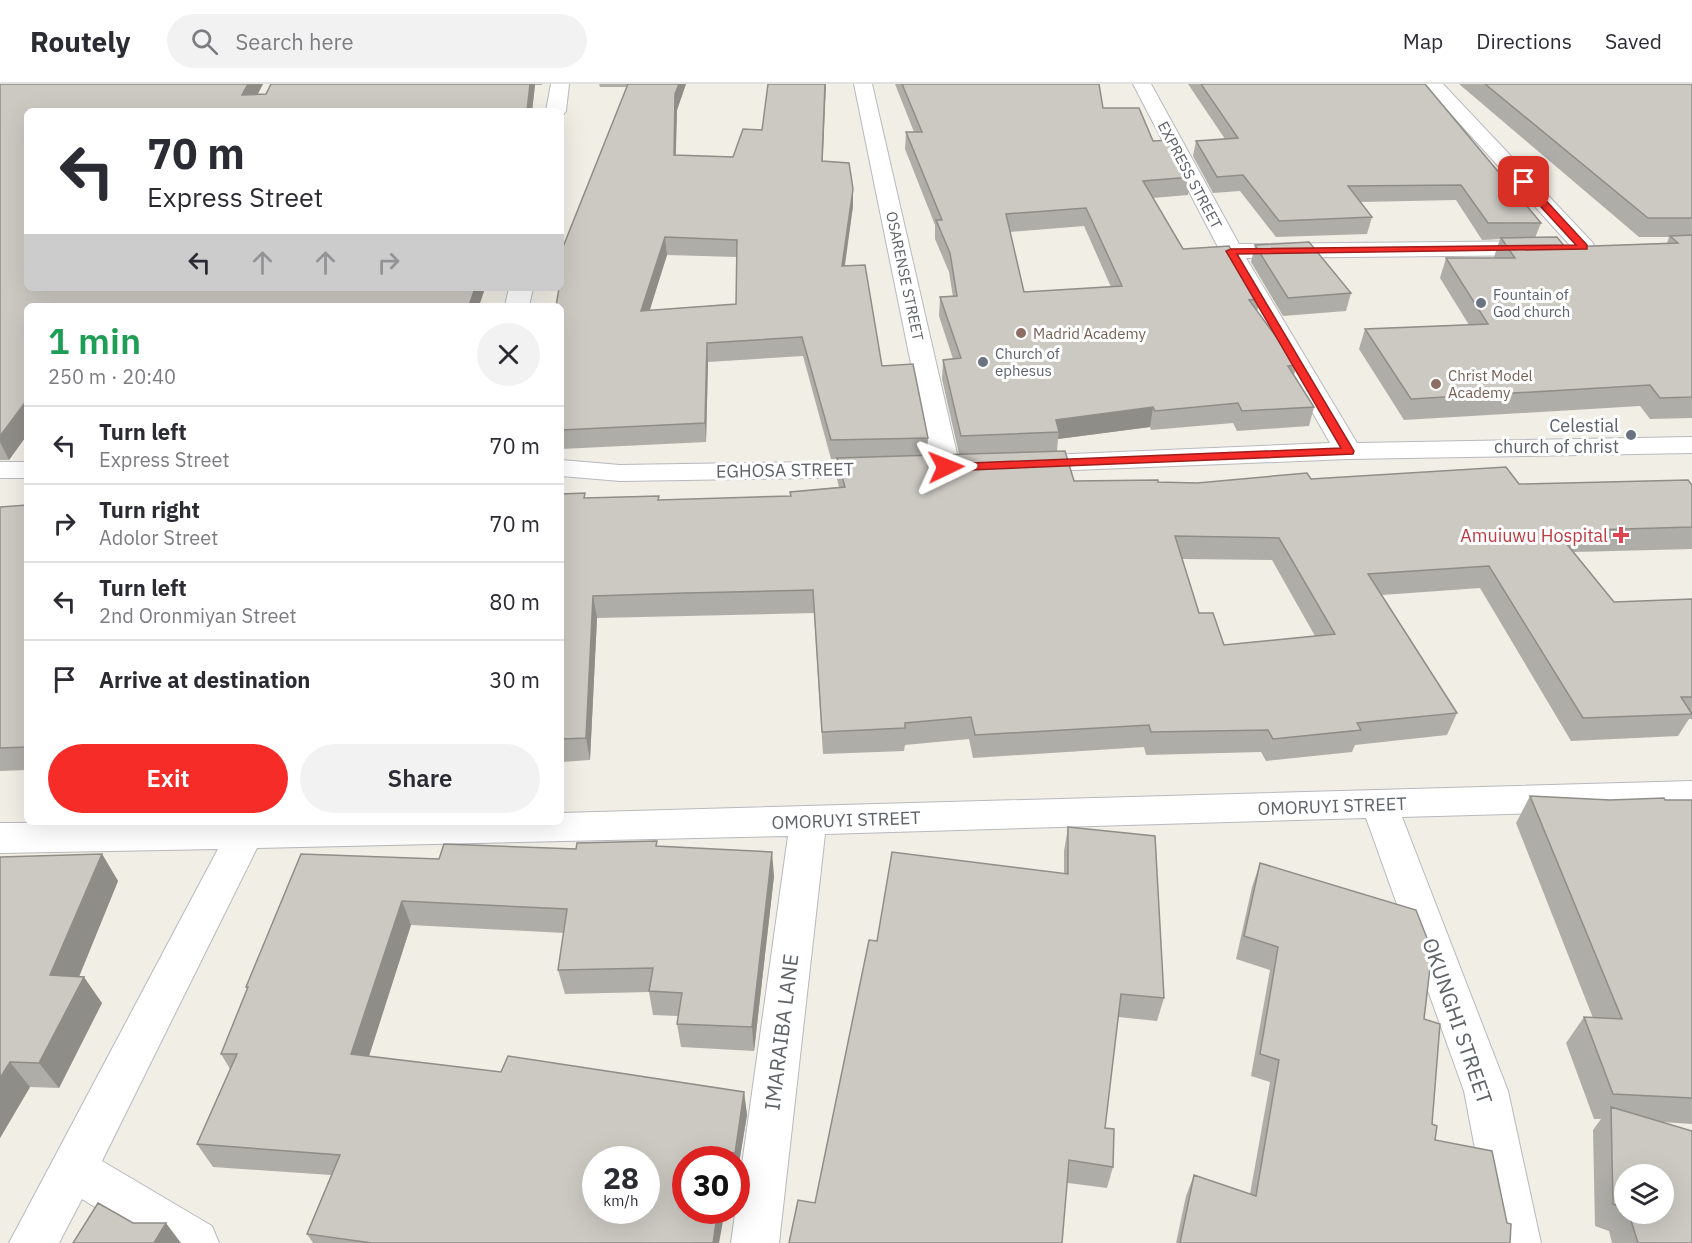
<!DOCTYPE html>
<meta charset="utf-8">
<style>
:root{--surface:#fff;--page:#f2f2f3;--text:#2b2b33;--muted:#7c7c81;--line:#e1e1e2;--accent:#f52c28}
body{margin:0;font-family:"IBM Plex Sans",sans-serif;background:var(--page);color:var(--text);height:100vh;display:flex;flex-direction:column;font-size:22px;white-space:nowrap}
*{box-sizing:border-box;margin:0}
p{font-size:20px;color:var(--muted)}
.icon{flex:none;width:33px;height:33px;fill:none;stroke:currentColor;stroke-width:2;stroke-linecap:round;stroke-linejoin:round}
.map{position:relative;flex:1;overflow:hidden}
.side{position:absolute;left:24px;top:219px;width:540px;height:522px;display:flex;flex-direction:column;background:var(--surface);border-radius:9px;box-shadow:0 6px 24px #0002}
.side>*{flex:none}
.top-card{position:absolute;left:24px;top:24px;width:540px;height:183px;border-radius:9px;box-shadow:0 6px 24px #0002;background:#fff;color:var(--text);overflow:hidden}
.fabs{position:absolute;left:1614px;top:1080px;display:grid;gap:12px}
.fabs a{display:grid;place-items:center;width:60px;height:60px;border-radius:50%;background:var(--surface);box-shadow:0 6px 24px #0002;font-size:30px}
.speed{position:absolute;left:582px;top:1062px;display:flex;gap:12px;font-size:30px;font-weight:700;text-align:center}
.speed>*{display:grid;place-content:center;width:78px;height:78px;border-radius:50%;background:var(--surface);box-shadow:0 6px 24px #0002;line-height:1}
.speed small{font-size:15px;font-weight:400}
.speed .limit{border:9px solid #d22;background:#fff;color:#111}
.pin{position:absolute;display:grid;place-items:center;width:51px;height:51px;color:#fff;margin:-26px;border-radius:12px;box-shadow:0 3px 9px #0006}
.me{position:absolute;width:66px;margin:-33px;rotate:88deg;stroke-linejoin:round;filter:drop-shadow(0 0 4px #0008)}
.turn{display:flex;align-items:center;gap:21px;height:126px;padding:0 24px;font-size:27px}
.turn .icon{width:78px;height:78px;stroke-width:2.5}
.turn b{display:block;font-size:42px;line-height:51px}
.lanes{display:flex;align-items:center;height:57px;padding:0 24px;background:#0003;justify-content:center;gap:30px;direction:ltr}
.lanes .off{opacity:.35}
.round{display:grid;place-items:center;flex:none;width:63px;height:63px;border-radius:32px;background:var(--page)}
.overview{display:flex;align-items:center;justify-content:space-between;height:102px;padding:0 24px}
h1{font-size:36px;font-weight:600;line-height:45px;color:#1e9e55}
.primary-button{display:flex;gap:12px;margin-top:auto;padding:12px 24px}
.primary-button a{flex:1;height:69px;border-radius:36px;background:var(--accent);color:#fff;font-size:24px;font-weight:600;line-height:69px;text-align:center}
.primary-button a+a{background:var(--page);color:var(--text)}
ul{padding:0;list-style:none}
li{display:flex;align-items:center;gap:18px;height:78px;padding:0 24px;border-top:2px solid var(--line)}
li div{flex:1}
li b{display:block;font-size:22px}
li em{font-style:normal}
header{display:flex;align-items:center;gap:36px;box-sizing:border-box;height:84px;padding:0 30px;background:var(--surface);border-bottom:2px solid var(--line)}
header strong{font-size:28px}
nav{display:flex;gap:33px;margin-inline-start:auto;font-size:21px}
.search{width:420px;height:54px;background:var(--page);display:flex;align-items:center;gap:15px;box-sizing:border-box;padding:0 21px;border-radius:33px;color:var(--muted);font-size:22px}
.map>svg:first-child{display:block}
</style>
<header>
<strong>Routely</strong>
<div class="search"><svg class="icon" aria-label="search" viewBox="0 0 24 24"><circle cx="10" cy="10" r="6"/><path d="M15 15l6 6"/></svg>Search here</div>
<nav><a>Map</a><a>Directions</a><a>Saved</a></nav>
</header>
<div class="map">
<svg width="1692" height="1159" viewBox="0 0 1692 1159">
<rect width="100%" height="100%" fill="#f1eee6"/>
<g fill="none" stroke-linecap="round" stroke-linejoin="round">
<g stroke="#b7b9be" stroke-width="2">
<path id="minor" d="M 551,0 L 569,0 L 566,27 L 563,31 L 561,32 L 561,27 L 546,27 Z
M 854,0 L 872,0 L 960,383 L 956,389 L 946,391 L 936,389 L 932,383 Z
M 1133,0 L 1151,0 L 1239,160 L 1543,157 L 1551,159 L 1554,164 L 1551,169 L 1543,171 L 1246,174 L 1357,359 L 1692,353 L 1692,369 L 1348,375 L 1025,388 L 1015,386 L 1011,380 L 1015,374 L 1025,372 L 1330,359 L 1220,167 Z
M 1424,0 L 1443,0 L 1592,158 L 1595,163 L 1592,168 L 1584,170 L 1576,168 Z
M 509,204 L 533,204 L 529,222 L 505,222 Z
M 561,376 L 620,381 L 881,377 L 891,379 L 895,385 L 891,391 L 881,393 L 620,397 L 561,392 Z
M 0,378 L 27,378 L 27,394 L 0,394 Z
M 1692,697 L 1692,725 L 1402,733 L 1508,1007 L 1541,1159 L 1493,1159 L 1464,1007 L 1366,734 L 825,750 L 779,1159 L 731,1159 L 788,752 L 257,764 L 102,1077 L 212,1142 L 219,1159 L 152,1159 L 82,1115 L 59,1159 L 9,1159 L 218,765 L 0,769 L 0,739 L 561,738 L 561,729 Z"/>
</g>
<use href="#minor" fill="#fff" fill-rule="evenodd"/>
</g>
<path fill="#afada8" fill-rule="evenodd" d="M 0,0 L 263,0 L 258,10 L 266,10 L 271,0 L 542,0 L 542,1 L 535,1 L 532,27 L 27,27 L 27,204 L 485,204 L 479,222 L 27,222 L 27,351 L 9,376 L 0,376 Z
M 599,0 L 686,0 L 677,26 L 676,71 L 823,77 L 853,105 L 853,122 L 845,182 L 882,282 L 928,354 L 927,371 L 959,370 L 942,295 L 943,276 L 953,275 L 939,232 L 940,213 L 953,213 L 949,188 L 935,155 L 935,141 L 905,65 L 906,48 L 914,48 L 895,0 L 1099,0 L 1103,24 L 1153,57 L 1192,93 L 1188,111 L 1153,114 L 1183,165 L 1260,215 L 1257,228 L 1297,281 L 1294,291 L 1314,323 L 1309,342 L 1237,347 L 1233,339 L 1151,346 L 1150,343 L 1058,355 L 1057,367 L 1074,397 L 1197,399 L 1311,395 L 1519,400 L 1692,401 L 1692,465 L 1574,468 L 1614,518 L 1692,515 L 1692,635 L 1689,635 L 1678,652 L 1571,657 L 1480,504 L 1382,511 L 1457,629 L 1447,651 L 1355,661 L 1352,668 L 1266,677 L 1261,668 L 1146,671 L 1144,663 L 973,674 L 969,655 L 905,661 L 904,667 L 823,670 L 814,529 L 597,534 L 590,676 L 561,678 L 561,410 L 585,409 L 585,414 L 659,412 L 659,416 L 790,412 L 790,408 L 839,403 L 837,395 L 837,375 L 831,375 L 803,272 L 708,278 L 706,358 L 561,365 L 561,222 L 627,3 L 600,3 ZM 1084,142 L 1111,203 L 1024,208 L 1010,148 ZM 667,171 L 736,173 L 736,220 L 649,226 ZM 1182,475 L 1272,476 L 1315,552 L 1224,561 L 1199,529 Z
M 1188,0 L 1425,0 L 1541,139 L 1535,154 L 1565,163 L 1667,159 L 1669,153 L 1639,153 L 1459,0 L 1692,0 L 1692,334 L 1650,335 L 1640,322 L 1404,336 L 1359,265 L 1365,245 L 1469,241 L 1440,194 L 1446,174 L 1494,174 L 1494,173 L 1500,155 L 1482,156 L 1456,116 L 1360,118 L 1372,133 L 1367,150 L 1276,153 L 1240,107 L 1213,109 L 1193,72 L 1196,57 L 1225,55 Z
M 1255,161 L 1351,209 L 1346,227 L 1283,232 L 1251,178 Z
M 27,421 L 27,686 L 0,687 L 0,423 Z
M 1530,712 L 1610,716 L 1692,716 L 1692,1040 L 1662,1038 L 1692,1159 L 1612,1159 L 1609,1147 L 1595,1142 L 1593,1046 L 1601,1035 L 1594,1035 L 1566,959 L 1584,933 L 1593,934 L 1516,739 ZM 1624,1090 L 1664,1130 L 1624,1130 Z
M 1068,743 L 1164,914 L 1157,937 L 1118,933 L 1105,1044 L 1113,1083 L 1107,1104 L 1068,1099 L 815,1119 L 877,857 L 1064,790 L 1064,767 Z
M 658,762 L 774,792 L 754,967 L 681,963 L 677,940 L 678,932 L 653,931 L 649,908 L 565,910 L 558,886 L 564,849 L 411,841 L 369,972 L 501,988 L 744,1008 L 747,1031 L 737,1091 L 736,1091 L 736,1076 L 686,1076 L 719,1159 L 313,1159 L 307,1150 L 331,1091 L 213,1083 L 197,1060 L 230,985 L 221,970 L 247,905 L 246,903 L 439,775 L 576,765 Z
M 102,770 L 118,797 L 79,893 L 102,919 L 59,1004 L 30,1003 L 0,1054 L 0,773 Z
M 1260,779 L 1424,935 L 1432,1040 L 1435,1056 L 1510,1159 L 1176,1159 L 1186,1112 L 1194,1091 L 1250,1110 L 1270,998 L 1251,992 L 1270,886 L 1236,875 L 1252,803 Z"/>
<path fill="#8f8d88" d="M 248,0 L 263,0 L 248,27 L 242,11 Z
M 530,0 L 535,0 L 535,1 L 532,27 L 527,27 Z
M 679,0 L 686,0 L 677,26 L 675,87 L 674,71 L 675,10 Z
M 825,0 L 826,0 L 822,94 L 822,77 Z
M 853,105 L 853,122 L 842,199 L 842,182 Z
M 665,153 L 667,171 L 644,245 L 641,227 Z
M 475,204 L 485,204 L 479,222 L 469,222 Z
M 707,259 L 708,278 L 706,358 L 705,339 Z
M 27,316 L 27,351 L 9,376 L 0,358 L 0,352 Z
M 1153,323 L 1150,343 L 1058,355 L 1059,348 L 1056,336 Z
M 593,512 L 597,534 L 590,676 L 586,654 Z
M 772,768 L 774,792 L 754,967 L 752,943 Z
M 102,770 L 118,797 L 69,917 L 50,891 Z
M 402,817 L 411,841 L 362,994 L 351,970 Z
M 84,893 L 102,919 L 59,1004 L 39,979 Z
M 10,978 L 30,1003 L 0,1054 L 0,994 Z
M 744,1008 L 747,1031 L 737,1091 L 736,1076 L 735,1076 L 735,1069 Z
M 718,1126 L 725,1126 L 719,1159 L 713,1159 Z
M 166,1139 L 181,1159 L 154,1159 Z"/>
<path fill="#ccc9c3" stroke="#8f8d88" stroke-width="1.5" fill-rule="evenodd" d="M 0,0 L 248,0 L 242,11 L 266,10 L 271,0 L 530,0 L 527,27 L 27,27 L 27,204 L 475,204 L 469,222 L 27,222 L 27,316 L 0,352 Z
M 628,0 L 679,0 L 675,10 L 674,71 L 733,73 L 743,45 L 762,46 L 768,0 L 825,0 L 822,77 L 849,79 L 853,105 L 842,182 L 865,181 L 882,282 L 913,280 L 928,354 L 831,356 L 802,253 L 707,259 L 705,339 L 561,346 L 561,222 L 556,222 L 559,204 L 561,204 L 561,182 L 563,163 ZM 665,153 L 737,156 L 736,220 L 641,227 Z
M 902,0 L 1099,0 L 1103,24 L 1139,24 L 1153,57 L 1172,56 L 1192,93 L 1143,97 L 1183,165 L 1229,162 L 1260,215 L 1249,216 L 1297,281 L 1288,282 L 1314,323 L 1242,327 L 1238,319 L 1155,327 L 1153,323 L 1056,336 L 1059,348 L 961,352 L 943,276 L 961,274 L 940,213 L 957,212 L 950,169 L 936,136 L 942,136 L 906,48 L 922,48 ZM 1086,124 L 1122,202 L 1024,208 L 1006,130 Z
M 1201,0 L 1425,0 L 1541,139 L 1488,139 L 1461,101 L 1348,102 L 1372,133 L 1279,137 L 1243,91 L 1217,93 L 1196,57 L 1238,54 Z
M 1485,0 L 1692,0 L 1692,134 L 1648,134 Z
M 1692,151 L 1692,313 L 1660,314 L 1650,301 L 1411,315 L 1365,245 L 1488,240 L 1446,174 L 1515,174 L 1501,154 L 1557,153 L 1565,163 L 1678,159 L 1670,152 Z
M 1309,158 L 1351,209 L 1288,214 L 1255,161 Z
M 1065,367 L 1074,397 L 1158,396 L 1158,398 L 1197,399 L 1307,389 L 1311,395 L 1506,383 L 1519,400 L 1688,396 L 1692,401 L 1692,443 L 1556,447 L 1614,518 L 1692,515 L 1692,613 L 1681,613 L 1692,630 L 1583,634 L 1489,482 L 1368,490 L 1457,629 L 1357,639 L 1361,646 L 1273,655 L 1268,646 L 1151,648 L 1149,641 L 975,651 L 971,633 L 905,639 L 905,644 L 822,648 L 813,506 L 685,509 L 593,512 L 586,654 L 561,655 L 561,410 L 585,409 L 584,414 L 659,412 L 658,416 L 791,412 L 790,408 L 845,403 L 837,374 ZM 1175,452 L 1279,454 L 1335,550 L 1224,561 L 1213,529 L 1199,529 Z
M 27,421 L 27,663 L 0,664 L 0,423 Z
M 1530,712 L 1610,716 L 1664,714 L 1665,716 L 1692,716 L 1692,1014 L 1613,1010 L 1584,933 L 1622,935 Z
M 1068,743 L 1155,752 L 1164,914 L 1121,910 L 1105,1044 L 1114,1045 L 1113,1083 L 1069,1076 L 1062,1159 L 789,1159 L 798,1116 L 815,1119 L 869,856 L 877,857 L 892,768 L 1068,790 Z
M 657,757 L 656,762 L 772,768 L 752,943 L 677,940 L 682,909 L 649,907 L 653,884 L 558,886 L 567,825 L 402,817 L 351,970 L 501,988 L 508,972 L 744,1008 L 735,1069 L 728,1068 L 727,1076 L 686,1076 L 686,1126 L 718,1126 L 713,1159 L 372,1159 L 307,1150 L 340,1071 L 197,1060 L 237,970 L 221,970 L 248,903 L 246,903 L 301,770 L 439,775 L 444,760 L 576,765 L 577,759 ZM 596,1076 L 646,1076 L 646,1126 L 596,1126 Z
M 102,770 L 50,891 L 84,893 L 39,979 L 10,978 L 0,994 L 0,773 Z
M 1260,779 L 1416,826 L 1432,867 L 1424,935 L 1440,940 L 1432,1040 L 1437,1042 L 1435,1056 L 1492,1067 L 1507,1139 L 1511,1140 L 1510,1159 L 1180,1159 L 1194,1091 L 1256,1112 L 1279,976 L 1260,970 L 1278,863 L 1244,852 Z
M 1611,1023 L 1692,1047 L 1692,1159 L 1638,1159 L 1629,1130 L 1664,1130 L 1664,1090 L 1624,1090 L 1624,1124 L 1613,1120 Z
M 98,1119 L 133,1139 L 166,1139 L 154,1159 L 73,1159 Z"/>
<path fill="#f52c28" stroke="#9f1d1a" stroke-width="1.5" d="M 1520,96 L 1527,96 L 1587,161 L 1587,165 L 1237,170 L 1354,367 L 1353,370 L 946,387 L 941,383 L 946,380 L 1341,364 L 1226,167 L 1231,165 L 1576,161 L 1520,100 Z"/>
<g fill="#6b7280" stroke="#fff" stroke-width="2">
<circle cx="1481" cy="219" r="6"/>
<circle cx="983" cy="278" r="6"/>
<circle cx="1631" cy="351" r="6"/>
</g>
<g fill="#8d6e63" stroke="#fff" stroke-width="2">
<circle cx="1021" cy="249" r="6"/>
<circle cx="1436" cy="300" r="6"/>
</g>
<path fill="#e0444e" stroke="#fff" stroke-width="2" d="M1618 442h6v6h6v6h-6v6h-6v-6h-6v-6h6z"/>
<g text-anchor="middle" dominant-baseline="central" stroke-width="6" stroke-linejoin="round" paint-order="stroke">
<g font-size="15" fill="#5e6368" stroke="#fff">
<text transform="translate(1190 91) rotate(62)">EXPRESS STREET</text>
<text transform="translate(905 192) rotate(78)">OSARENSE STREET</text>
</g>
<g font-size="15" fill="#5b616d" stroke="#fff" text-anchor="start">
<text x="1493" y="210">Fountain of<tspan x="1493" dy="17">God church</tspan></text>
<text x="995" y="269">Church of<tspan x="995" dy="17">ephesus</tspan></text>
</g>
<g font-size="15" fill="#785e54" stroke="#fff" text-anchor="start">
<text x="1033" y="249">Madrid Academy</text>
<text x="1448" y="291">Christ Model<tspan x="1448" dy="17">Academy</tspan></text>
</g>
<g font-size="18" fill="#5b616d" stroke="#fff" text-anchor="end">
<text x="1619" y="341">Celestial<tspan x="1619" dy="21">church of christ</tspan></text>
</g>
<g font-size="18" fill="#5e6368" stroke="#fff">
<text transform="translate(785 386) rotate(-1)">EGHOSA STREET</text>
<text transform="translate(1332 722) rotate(-2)">OMORUYI STREET</text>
<text transform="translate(846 736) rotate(-2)">OMORUYI STREET</text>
</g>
<g font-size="18" fill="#be3a42" stroke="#fff" text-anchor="end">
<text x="1608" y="451">Amuiuwu Hospital</text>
</g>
<g font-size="21" fill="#5e6368" stroke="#fff">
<text transform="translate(1458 937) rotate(71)">OKUNGHI STREET</text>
<text transform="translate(781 948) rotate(-83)">IMARAIBA LANE</text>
</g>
</g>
</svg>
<div class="fabs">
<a><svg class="icon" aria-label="layers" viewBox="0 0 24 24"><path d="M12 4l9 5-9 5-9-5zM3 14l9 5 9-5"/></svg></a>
</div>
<div class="speed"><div>28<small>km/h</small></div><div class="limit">30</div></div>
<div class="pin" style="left:1524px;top:98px;background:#d93025"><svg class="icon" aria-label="arrive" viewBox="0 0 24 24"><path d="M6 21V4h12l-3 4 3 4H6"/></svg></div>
<svg class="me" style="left:946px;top:383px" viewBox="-20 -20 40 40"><path d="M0-17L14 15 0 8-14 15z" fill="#f52c28" stroke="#fff" stroke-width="4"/></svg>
<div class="top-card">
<div class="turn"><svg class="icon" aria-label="left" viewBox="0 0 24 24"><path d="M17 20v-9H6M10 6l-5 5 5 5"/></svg><div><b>70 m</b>Express Street</div></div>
<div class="lanes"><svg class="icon" aria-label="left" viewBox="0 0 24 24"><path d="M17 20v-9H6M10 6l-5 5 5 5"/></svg><svg class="icon off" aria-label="ahead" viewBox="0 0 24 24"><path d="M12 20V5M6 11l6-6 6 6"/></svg><svg class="icon off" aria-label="ahead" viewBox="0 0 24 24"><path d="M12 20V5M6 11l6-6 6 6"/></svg><svg class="icon off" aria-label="right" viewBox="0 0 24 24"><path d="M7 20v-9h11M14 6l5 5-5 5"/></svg></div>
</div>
<section class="side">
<div class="overview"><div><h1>1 min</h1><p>250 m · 20:40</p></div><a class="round"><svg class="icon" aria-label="close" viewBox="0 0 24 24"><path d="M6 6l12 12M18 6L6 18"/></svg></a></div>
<ul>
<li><svg class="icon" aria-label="left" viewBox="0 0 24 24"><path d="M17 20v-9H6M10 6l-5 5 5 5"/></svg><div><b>Turn left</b><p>Express Street</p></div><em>70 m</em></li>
<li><svg class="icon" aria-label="right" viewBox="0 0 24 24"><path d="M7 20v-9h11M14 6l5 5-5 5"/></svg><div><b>Turn right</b><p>Adolor Street</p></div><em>70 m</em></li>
<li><svg class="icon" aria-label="left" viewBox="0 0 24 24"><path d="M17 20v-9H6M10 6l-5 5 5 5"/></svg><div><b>Turn left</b><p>2nd Oronmiyan Street</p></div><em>80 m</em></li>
<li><svg class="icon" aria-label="arrive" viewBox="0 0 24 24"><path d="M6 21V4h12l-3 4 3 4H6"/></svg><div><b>Arrive at destination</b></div><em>30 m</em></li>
</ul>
<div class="primary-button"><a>Exit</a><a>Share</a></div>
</section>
</div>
